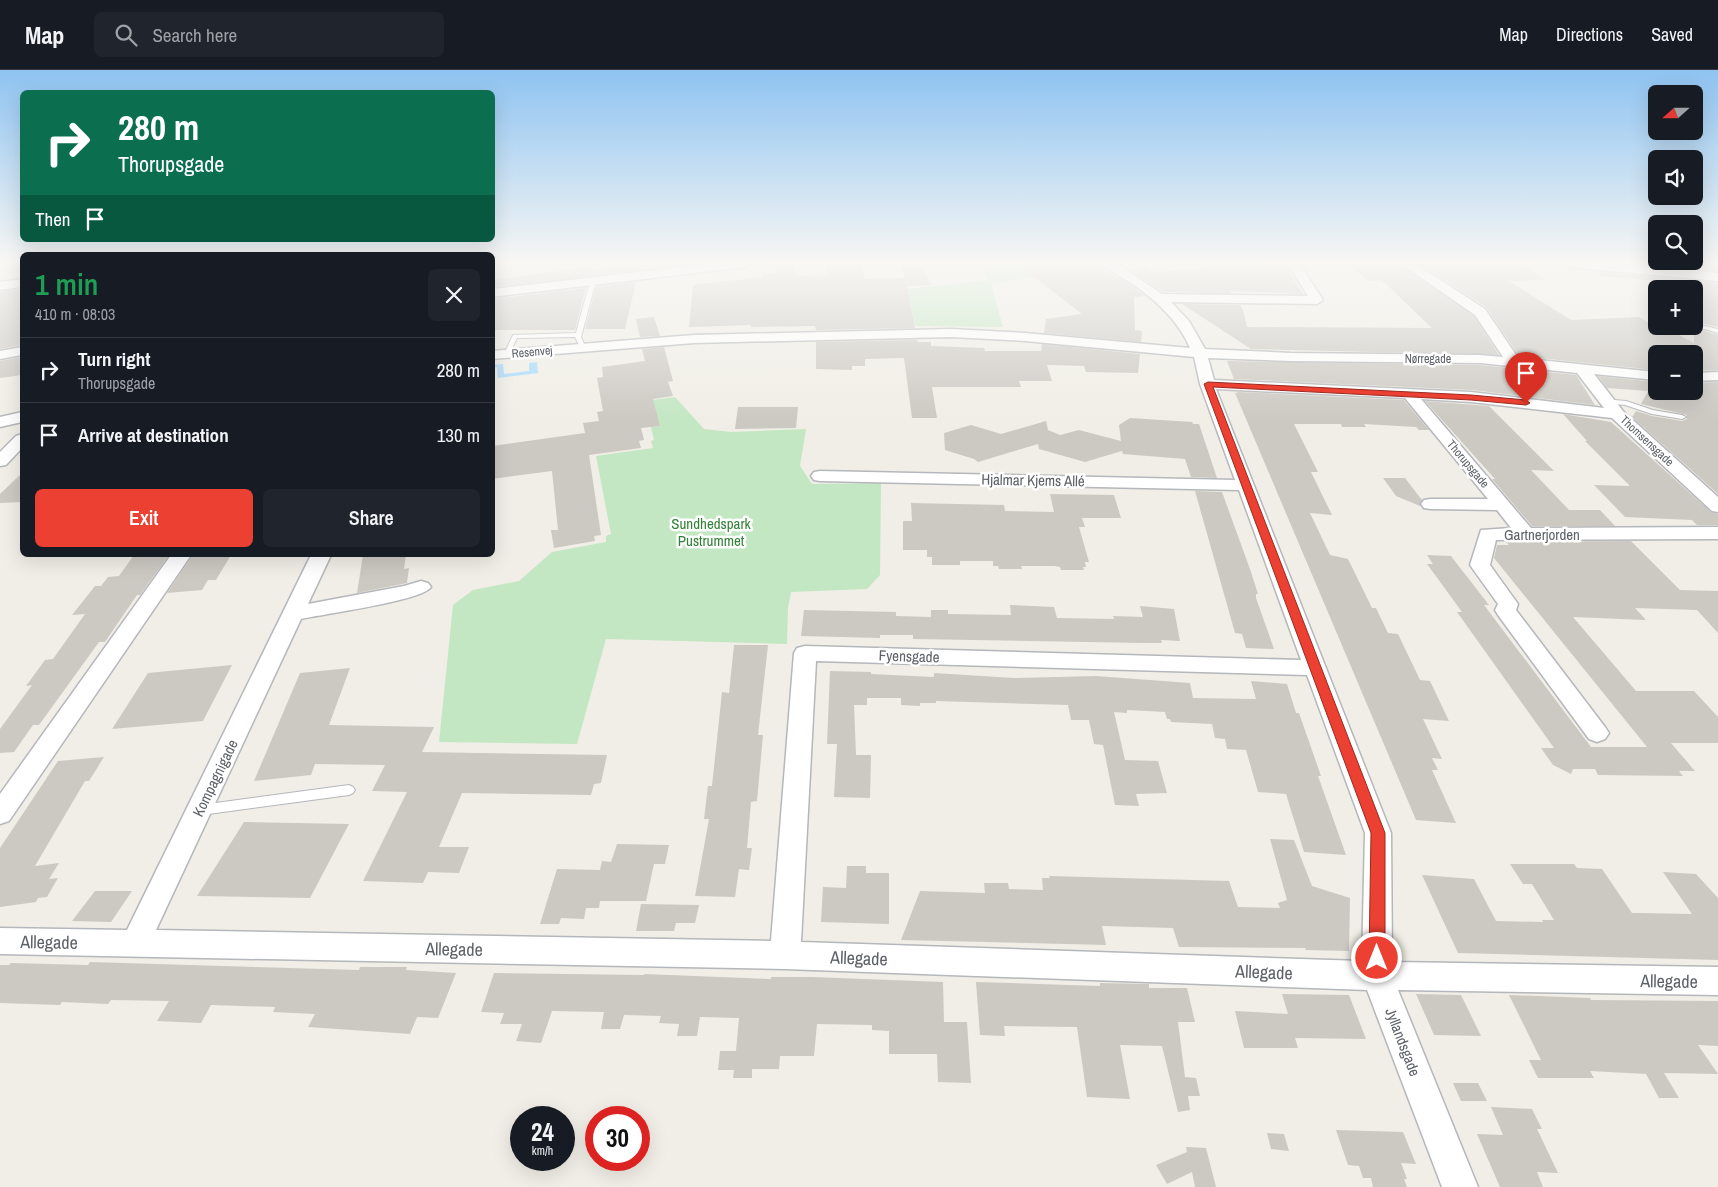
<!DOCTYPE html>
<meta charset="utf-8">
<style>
:root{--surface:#171b24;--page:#20242c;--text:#f1f3f6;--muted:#9ea1a6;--line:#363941;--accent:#eb4032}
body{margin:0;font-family:"Archivo Narrow",sans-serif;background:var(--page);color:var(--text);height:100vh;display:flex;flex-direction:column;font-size:19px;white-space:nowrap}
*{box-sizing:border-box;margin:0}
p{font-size:16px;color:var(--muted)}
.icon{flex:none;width:28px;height:28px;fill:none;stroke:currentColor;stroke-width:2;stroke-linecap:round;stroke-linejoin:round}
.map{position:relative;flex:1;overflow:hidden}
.sheet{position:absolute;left:20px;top:182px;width:475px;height:305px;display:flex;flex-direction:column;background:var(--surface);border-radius:8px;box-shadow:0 5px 20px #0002}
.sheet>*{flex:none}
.banner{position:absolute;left:20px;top:20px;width:475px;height:152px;border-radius:8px;box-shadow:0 5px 20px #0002;background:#0b6e4f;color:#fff;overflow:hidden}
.needle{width:32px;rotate:249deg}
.buttons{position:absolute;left:1648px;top:15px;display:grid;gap:10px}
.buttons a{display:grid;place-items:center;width:55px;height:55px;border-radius:8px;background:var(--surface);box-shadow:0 5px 20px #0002;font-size:25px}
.speed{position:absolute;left:510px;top:1036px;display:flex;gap:10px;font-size:25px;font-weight:700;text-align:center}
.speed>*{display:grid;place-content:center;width:65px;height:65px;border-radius:50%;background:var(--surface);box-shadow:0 5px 20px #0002;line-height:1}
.speed small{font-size:12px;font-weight:400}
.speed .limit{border:8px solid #d22;background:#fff;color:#111}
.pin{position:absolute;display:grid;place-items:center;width:42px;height:42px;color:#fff;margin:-51px -21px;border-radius:50% 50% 50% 0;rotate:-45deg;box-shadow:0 0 5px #0007}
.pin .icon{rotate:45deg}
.me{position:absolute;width:55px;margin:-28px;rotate:0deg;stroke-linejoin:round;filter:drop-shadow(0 0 4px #0008)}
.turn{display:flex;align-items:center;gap:18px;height:105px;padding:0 15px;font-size:22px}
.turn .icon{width:65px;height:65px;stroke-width:2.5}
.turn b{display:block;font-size:35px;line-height:42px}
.then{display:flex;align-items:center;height:48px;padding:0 15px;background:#0003;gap:10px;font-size:19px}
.round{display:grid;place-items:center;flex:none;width:52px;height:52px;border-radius:8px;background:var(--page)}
.headline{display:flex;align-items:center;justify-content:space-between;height:85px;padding:0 15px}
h1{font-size:30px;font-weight:600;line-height:38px;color:#1e9e55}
.primary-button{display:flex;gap:10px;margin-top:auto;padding:10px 15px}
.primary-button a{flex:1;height:58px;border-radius:8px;background:var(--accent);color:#fff;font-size:20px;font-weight:600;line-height:58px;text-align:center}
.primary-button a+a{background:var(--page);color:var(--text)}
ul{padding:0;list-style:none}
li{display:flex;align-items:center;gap:15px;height:65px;padding:0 15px;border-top:1px solid var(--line)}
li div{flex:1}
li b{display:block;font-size:19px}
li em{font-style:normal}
header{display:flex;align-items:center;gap:30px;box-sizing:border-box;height:70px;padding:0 25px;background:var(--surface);border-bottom:1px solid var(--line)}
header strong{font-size:24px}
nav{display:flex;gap:28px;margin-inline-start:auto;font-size:18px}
.search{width:350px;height:45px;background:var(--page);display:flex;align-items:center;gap:12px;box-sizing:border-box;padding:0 18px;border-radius:8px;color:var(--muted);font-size:19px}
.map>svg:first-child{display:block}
</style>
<header>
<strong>Map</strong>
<div class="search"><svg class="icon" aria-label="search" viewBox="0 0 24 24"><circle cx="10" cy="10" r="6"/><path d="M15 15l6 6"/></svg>Search here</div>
<nav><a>Map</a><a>Directions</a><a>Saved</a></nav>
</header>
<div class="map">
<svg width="1718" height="1117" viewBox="0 0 1718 1117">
<rect width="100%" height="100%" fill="#f0eee6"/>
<path fill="#c3e7c3" d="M 978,193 L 1016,193 L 1033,207 L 991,214 L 1003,257 L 915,256 L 908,219 L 988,210 Z
M 675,327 L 704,359 L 731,362 L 806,359 L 800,396 L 812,414 L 881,413 L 880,505 L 867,519 L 791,522 L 788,538 L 787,574 L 606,569 L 577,674 L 439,672 L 453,535 L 473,520 L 519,511 L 552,482 L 606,472 L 606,466 L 611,464 L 596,386 L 653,378 L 651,371 L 654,370 L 651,357 L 660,356 L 652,330 Z"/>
<path fill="#a7d9ff" d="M 537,292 L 538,303 L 498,308 L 497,297 L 493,298 L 493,295 L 503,294 L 504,304 L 529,301 L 529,293 Z"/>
<path fill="#ccc9c3" d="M 827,193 L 860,193 L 865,209 L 905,208 L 901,196 L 922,196 L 931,215 L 908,216 L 906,209 L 915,258 L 816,260 L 815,256 L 751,257 L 751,255 L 689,257 L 693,215 L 762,207 L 761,205 L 776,203 L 776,195 L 793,194 L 796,206 L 827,205 Z
M 1016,193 L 1100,193 L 1104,201 L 1126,212 L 1145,226 L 1134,227 L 1135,260 L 1142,261 L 1141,272 L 1044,263 L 1046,249 L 1082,244 Z
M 1205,193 L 1284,193 L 1303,224 L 1230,221 L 1231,223 L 1163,222 L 1129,199 L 1148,198 L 1152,202 L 1210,198 Z
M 1346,193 L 1398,193 L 1474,246 L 1499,285 L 1251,279 L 1182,234 L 1240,235 L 1243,240 L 1247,257 L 1432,258 L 1386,214 L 1381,210 L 1369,211 Z
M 1418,193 L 1518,193 L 1546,210 L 1509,211 L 1571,250 L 1639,247 L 1657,257 L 1652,260 L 1656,265 L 1675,263 L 1694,273 L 1694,262 L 1705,261 L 1718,265 L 1718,300 L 1694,301 L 1694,284 L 1656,284 L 1656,300 L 1519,286 L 1486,237 Z
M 1630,193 L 1718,193 L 1718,201 L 1679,197 Z
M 640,194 L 639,200 L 492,217 L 492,210 L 578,198 L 589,197 L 590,200 Z
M 1600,202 L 1718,213 L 1718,257 L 1696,252 L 1694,255 L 1694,219 L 1667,219 L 1659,211 L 1600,206 Z
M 636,212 L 625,259 L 585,259 L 596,217 Z
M 586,218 L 575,260 L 492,260 L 492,229 Z
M 22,219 L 22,275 L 0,279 L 0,222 Z
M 654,247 L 660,266 L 640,267 L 636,249 Z
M 917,270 L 918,272 L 931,272 L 931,276 L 984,278 L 985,281 L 1041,281 L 1042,274 L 1140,284 L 1138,303 L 1086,302 L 1084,296 L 1047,295 L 1052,311 L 1019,311 L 1021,317 L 932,317 L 937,348 L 912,348 L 904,288 L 865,289 L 865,296 L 852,296 L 852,300 L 816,299 L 816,272 Z
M 664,277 L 673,311 L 668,312 L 673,326 L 653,329 L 660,356 L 641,358 L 644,370 L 639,371 L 641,378 L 589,385 L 601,465 L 594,466 L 595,471 L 554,478 L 551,460 L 558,460 L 552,401 L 492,409 L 492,376 L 585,363 L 583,353 L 599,351 L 597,342 L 603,341 L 597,308 L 603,307 L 602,297 L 645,291 L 642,279 Z
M 22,287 L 22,305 L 0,308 L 0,291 Z
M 1227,291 L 1480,295 L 1576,305 L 1595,335 L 1473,320 L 1234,309 Z
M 1598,306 L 1656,312 L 1656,321 L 1694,321 L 1694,313 L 1718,312 L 1718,424 L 1632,347 L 1636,341 L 1652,346 L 1682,351 L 1687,349 L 1687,345 L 1641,334 L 1648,321 L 1607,318 Z
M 1239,322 L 1404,330 L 1429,360 L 1419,360 L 1416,357 L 1364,354 L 1366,357 L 1342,357 L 1341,354 L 1294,354 L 1318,402 L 1311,402 L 1332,445 L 1310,443 L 1330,485 L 1348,489 L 1372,538 L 1376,538 L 1388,563 L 1398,564 L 1420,610 L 1430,611 L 1449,651 L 1423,649 L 1442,689 L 1432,688 L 1438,700 L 1432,700 L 1456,753 L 1416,750 L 1235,323 Z
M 1425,331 L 1489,336 L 1554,401 L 1531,400 L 1569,440 L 1600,440 L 1615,456 L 1532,456 L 1492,409 L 1495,409 Z
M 738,337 L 798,337 L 796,358 L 735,359 Z
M 1563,344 L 1611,352 L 1711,442 L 1718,444 L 1718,455 L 1697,455 L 1692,450 L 1625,447 L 1594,415 L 1630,416 L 1585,371 L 1587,371 Z
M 1130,348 L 1192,352 L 1193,354 L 1199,354 L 1217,408 L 1191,407 L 1185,389 L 1123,384 L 1122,381 L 1085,392 L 1039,379 L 1038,374 L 978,392 L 974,389 L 945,380 L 944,363 L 971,355 L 1001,364 L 1046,351 L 1048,360 L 1060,365 L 1079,360 L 1121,371 L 1119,355 Z
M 22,403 L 22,432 L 0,433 L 0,424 Z
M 1383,408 L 1405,408 L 1422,430 L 1420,436 L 1396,426 Z
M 1195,421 L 1222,422 L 1251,502 L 1258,524 L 1256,524 L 1256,528 L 1274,579 L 1246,578 L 1242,564 L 1235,563 Z
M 1050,424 L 1114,425 L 1121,448 L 1082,448 L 1085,457 L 1079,457 L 1089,492 L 1085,492 L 1086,497 L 1083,497 L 1084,500 L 1061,500 L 1060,497 L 1055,496 L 1021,496 L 1022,499 L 999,499 L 998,496 L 993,496 L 993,491 L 960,491 L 960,495 L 932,495 L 932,487 L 927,487 L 927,480 L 903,480 L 903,451 L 912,451 L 911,433 L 1004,435 L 1005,441 L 1054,442 Z
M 1631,471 L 1680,520 L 1718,521 L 1718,563 L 1697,540 L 1635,538 L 1646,550 L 1573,547 L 1636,621 L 1694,621 L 1718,647 L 1718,673 L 1671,673 L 1695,701 L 1679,701 L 1683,706 L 1598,705 L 1595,699 L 1573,699 L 1571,704 L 1553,695 L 1541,678 L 1554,678 L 1457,542 L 1462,542 L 1427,494 L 1433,494 L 1427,485 L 1451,486 L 1489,535 L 1484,535 L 1591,677 L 1647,677 L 1494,488 L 1497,475 L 1509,475 L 1506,472 Z
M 134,485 L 169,485 L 140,525 L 137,525 L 105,572 L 99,572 L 39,655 L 33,655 L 14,682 L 0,683 L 0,659 L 32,615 L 26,616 L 45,590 L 53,589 L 85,544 L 72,545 L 95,516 L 101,516 L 108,507 L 119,506 Z
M 193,485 L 231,485 L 216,510 L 208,510 L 202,520 L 167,523 Z
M 363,485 L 406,485 L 404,499 L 409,498 L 407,513 L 357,523 Z
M 1010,535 L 1054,537 L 1057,548 L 1114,549 L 1113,546 L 1143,547 L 1140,536 L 1174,539 L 1180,571 L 1161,570 L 1162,573 L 1143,573 L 913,569 L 913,565 L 880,565 L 880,568 L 801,566 L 804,540 L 896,542 L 896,546 L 931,547 L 931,540 L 948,540 L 948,544 L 1011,545 Z
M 734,575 L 768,575 L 758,665 L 763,665 L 757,731 L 751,732 L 747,778 L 752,778 L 749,800 L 739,799 L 735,827 L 695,826 L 709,749 L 704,749 L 708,716 L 712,716 L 722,622 L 729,623 Z
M 232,595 L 203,651 L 112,659 L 148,603 Z
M 350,598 L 329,655 L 434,657 L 422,682 L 607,685 L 601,713 L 594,714 L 591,725 L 462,723 L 439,777 L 469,777 L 459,803 L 428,802 L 423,813 L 363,811 L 407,722 L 372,721 L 385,695 L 315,694 L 311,705 L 254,711 L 300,603 Z
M 830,601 L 871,602 L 871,604 L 934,607 L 934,603 L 1014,608 L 1096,606 L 1190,613 L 1193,628 L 1256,629 L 1251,611 L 1287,614 L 1296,643 L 1299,643 L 1306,663 L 1321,706 L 1318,706 L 1346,785 L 1304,782 L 1286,724 L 1258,722 L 1246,680 L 1227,679 L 1225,669 L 1215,668 L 1212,654 L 1171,652 L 1170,649 L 1167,649 L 1165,642 L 1127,640 L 1127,643 L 1114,642 L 1125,690 L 1158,691 L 1167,723 L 1136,724 L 1139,736 L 1115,735 L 1103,675 L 1094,674 L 1089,650 L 1071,650 L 1068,635 L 936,631 L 936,633 L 920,633 L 920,636 L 901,635 L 901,628 L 867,628 L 867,635 L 854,635 L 856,685 L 871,685 L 870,728 L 834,727 L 837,674 L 827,674 Z
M 104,687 L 89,711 L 85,711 L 35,796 L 59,793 L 49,809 L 58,808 L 47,827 L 38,828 L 36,832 L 0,837 L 0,778 L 58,691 Z
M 244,752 L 349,754 L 310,828 L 197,826 Z
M 1270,769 L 1294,770 L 1312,816 L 1350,828 L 1349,881 L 1305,880 L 1306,878 L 1179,877 L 1173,858 L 1102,856 L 1106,875 L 901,870 L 920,821 L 985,823 L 984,813 L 1008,813 L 1009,819 L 1043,820 L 1042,808 L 1050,808 L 1049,806 L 1229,811 L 1238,837 L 1280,838 L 1278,833 L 1287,830 Z
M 617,774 L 669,775 L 665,794 L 654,794 L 646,831 L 600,831 L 599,838 L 586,838 L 584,849 L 561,848 L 559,854 L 540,854 L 557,799 L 600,800 L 602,791 L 611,792 Z
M 1510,794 L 1574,794 L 1577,798 L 1602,799 L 1632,843 L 1640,843 L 1692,844 L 1663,802 L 1696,804 L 1718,828 L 1718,890 L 1458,883 L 1422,805 L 1474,809 L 1496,851 L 1543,852 L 1542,850 L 1554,850 L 1532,814 L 1523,814 Z
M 847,796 L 866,796 L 866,803 L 889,803 L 889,854 L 821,852 L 823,817 L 846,818 Z
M 95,821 L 132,821 L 111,852 L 72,851 Z
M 641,834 L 699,835 L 695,853 L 676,853 L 674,861 L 636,861 Z
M 90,892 L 359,900 L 360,897 L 407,897 L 406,900 L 456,903 L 438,948 L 417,947 L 410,964 L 308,957 L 315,944 L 273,942 L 275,937 L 211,935 L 201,953 L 157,951 L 169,931 L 111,930 L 108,934 L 62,932 L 60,935 L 0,933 L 0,895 L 9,895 L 11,893 L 88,895 Z
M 494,903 L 644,905 L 644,904 L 771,909 L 771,907 L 812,907 L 943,912 L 944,952 L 967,952 L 971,1013 L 938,1012 L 937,984 L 889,984 L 889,961 L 872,960 L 872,955 L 817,954 L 814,986 L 780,986 L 779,999 L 752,999 L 752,1008 L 733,1008 L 734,1000 L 718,1000 L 720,981 L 736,981 L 739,948 L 700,947 L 697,966 L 677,966 L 679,954 L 659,953 L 661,946 L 624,945 L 620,959 L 601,959 L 604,942 L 552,941 L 541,973 L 516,971 L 522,954 L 500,954 L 504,943 L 481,942 Z
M 976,912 L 1100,916 L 1100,913 L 1149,914 L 1149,918 L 1187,918 L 1195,952 L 1178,952 L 1185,1007 L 1196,1008 L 1200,1026 L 1188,1026 L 1190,1040 L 1178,1042 L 1162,976 L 1120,975 L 1130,1029 L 1087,1027 L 1077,957 L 1004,956 L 1005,966 L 980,965 Z
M 1282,924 L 1349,925 L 1366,969 L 1295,968 L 1298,978 L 1244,978 L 1235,941 L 1288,944 Z
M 1416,924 L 1461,925 L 1481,966 L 1434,965 Z
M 1509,925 L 1590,928 L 1591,930 L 1718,931 L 1718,976 L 1698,975 L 1718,1004 L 1664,1003 L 1679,1028 L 1659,1028 L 1646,1004 L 1590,1001 L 1594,1008 L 1538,1008 L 1529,990 L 1541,990 Z
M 1453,1013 L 1478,1013 L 1487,1031 L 1461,1031 Z
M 1491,1037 L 1532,1039 L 1542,1059 L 1537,1059 L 1558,1103 L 1537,1102 L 1543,1117 L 1500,1117 L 1477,1064 L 1503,1065 Z
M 1336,1060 L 1403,1062 L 1416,1094 L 1401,1093 L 1407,1109 L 1404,1109 L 1407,1117 L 1373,1117 L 1371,1108 L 1363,1108 L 1359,1096 L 1348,1095 Z
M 1267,1063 L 1284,1064 L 1289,1081 L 1271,1079 Z
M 1186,1077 L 1206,1078 L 1216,1117 L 1195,1117 L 1192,1102 L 1167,1114 L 1156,1095 L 1187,1082 Z"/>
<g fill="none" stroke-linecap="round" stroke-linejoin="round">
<g stroke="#b4b7bb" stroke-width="2">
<path id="lane" d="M 593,209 L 596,211 L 581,267 L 586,278 L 585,279 L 581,279 L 575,267 L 517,268 L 509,285 L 505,285 L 504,284 L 513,265 L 576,263 L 590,211 Z
M 1696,254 L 1718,259 L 1718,263 L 1705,259 L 1657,263 L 1654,261 L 1657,259 L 1696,257 Z
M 1604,329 L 1626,331 L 1653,340 L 1682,345 L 1686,347 L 1682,349 L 1652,344 L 1625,335 L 1604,333 Z
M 349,715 L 353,717 L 355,720 L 353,723 L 349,725 L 201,745 L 197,743 L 195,740 L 197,737 L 201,735 Z"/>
</g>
<g stroke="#b4b7bb" stroke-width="3">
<path id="street" d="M 714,193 L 752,193 L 746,197 L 492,227 L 492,219 Z
M 1102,193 L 1116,193 L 1162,224 L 1308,226 L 1287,193 L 1299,193 L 1323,230 L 1317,234 L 1171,232 L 1189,251 L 1205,279 L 1291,283 L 1480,285 L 1503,287 L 1475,245 L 1400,193 L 1414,193 L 1485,239 L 1518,288 L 1656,302 L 1656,310 L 1594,304 L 1623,341 L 1718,427 L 1718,442 L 1712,441 L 1612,348 L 1471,332 L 1421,329 L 1531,458 L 1718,457 L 1718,469 L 1496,470 L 1490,495 L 1518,534 L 1516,540 L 1605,657 L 1609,663 L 1605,669 L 1597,672 L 1589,669 L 1498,545 L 1495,540 L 1498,534 L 1470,495 L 1481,460 L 1511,458 L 1497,440 L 1430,439 L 1424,438 L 1421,434 L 1424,430 L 1430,429 L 1488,429 L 1405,328 L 1216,319 L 1391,763 L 1392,892 L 1718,897 L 1718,925 L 1398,920 L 1478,1117 L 1442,1117 L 1367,920 L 785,899 L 0,884 L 0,858 L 127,860 L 311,485 L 331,485 L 308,534 L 404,516 L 421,511 L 428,513 L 431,517 C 422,531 323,544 301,549 L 156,860 L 771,871 L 794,583 L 797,578 L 805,576 L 1301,590 L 1239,420 L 820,411 L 814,410 L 811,406 L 814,402 L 820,401 L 1235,410 L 1200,314 L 1194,287 L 1025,271 L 951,267 L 694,273 L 492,289 L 492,281 L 694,265 L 951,259 L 1025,263 L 1190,278 C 1178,250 1156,230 1131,213 C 1122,207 1109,202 1102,193 ZM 1208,288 L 1291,291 L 1480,293 L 1577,303 L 1604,338 L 1471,322 L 1214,310 ZM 816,591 L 1307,605 L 1365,763 L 1362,891 L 801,872 Z
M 1562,193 C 1615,193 1666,197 1718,203 L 1718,211 L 1568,197 Z
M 22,209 L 22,217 L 0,220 L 0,212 Z
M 22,277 L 22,285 L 0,289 L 0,281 Z
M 1718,302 L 1718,310 L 1694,311 L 1694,303 Z
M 22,342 L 22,352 L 0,357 L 0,347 Z
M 22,364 L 22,378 L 6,395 L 0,396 L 0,382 L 16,366 Z
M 171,485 L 191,485 L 9,751 L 0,754 L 0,724 Z"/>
</g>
<use href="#lane" fill="#fff" fill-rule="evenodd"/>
<use href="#street" fill="#fff" fill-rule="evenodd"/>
</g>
<linearGradient id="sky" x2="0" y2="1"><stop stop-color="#8ec3f1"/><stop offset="0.55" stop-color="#f8f7f4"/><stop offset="1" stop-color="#f8f7f4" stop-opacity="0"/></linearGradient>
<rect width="1718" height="350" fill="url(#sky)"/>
<path fill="#eb4032" stroke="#992a20" d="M 1208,312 L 1471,325 L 1526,330 L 1530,333 L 1526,335 L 1471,330 L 1213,317 L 1385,763 L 1385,888 L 1383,893 L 1377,895 L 1372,893 L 1369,888 L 1371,763 L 1204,314 Z"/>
<g text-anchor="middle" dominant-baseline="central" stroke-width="5" stroke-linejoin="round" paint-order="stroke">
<g font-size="12" fill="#5e6267" stroke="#fff">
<text transform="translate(532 282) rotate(-5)">Resenvej</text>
<text x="1428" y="289">Nørregade</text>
<text transform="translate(1647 371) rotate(43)">Thomsensgade</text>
<text transform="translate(1468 394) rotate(50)">Thorupsgade</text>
</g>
<g font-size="15" fill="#5e6267" stroke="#fff">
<text transform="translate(1033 410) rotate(1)">Hjalmar Kjems Allé</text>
<text x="1542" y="464">Gartnerjorden</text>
<text transform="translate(909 586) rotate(2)">Fyensgade</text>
<text transform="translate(215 708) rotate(-64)">Kompagnigade</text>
<text transform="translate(1403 972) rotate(69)">Jyllandsgade</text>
</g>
<g font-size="15" fill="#338137" stroke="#fff">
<text x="711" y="453">Sundhedspark<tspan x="711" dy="17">Pustrummet</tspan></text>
</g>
<g font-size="18" fill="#5e6267" stroke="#fff">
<text transform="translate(49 872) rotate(1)">Allegade</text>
<text transform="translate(454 879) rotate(1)">Allegade</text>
<text transform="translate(859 888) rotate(2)">Allegade</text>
<text transform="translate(1264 902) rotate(2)">Allegade</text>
<text transform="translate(1669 911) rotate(1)">Allegade</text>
</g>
</g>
</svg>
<div class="buttons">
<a><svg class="needle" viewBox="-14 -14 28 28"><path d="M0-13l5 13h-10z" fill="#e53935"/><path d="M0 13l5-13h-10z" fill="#9ea1a6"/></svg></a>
<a><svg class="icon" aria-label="sound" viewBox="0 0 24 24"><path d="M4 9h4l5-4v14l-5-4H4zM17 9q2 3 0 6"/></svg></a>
<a><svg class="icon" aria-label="search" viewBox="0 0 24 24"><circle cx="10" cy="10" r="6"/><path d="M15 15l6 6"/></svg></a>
<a>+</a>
<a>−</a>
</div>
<div class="speed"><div>24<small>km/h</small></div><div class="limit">30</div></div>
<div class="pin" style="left:1526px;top:333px;background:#d93025"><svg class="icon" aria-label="arrive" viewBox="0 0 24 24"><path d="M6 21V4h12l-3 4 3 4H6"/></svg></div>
<svg class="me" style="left:1377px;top:888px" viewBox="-20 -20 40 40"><circle r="17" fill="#eb4032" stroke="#fff" stroke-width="3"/><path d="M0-11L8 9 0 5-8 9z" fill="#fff"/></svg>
<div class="banner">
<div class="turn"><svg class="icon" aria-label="right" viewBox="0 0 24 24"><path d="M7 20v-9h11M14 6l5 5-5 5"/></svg><div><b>280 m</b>Thorupsgade</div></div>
<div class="then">Then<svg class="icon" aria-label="arrive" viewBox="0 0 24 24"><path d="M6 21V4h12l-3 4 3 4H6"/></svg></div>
</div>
<section class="sheet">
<div class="headline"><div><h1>1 min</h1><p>410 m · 08:03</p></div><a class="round"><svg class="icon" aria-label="close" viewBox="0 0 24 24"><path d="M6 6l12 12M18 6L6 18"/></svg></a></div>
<ul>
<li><svg class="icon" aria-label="right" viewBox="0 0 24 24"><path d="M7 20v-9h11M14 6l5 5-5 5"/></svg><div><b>Turn right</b><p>Thorupsgade</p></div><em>280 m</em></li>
<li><svg class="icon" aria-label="arrive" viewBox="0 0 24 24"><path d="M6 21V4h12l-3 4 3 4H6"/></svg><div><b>Arrive at destination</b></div><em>130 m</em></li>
</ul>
<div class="primary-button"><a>Exit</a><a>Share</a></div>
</section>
</div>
